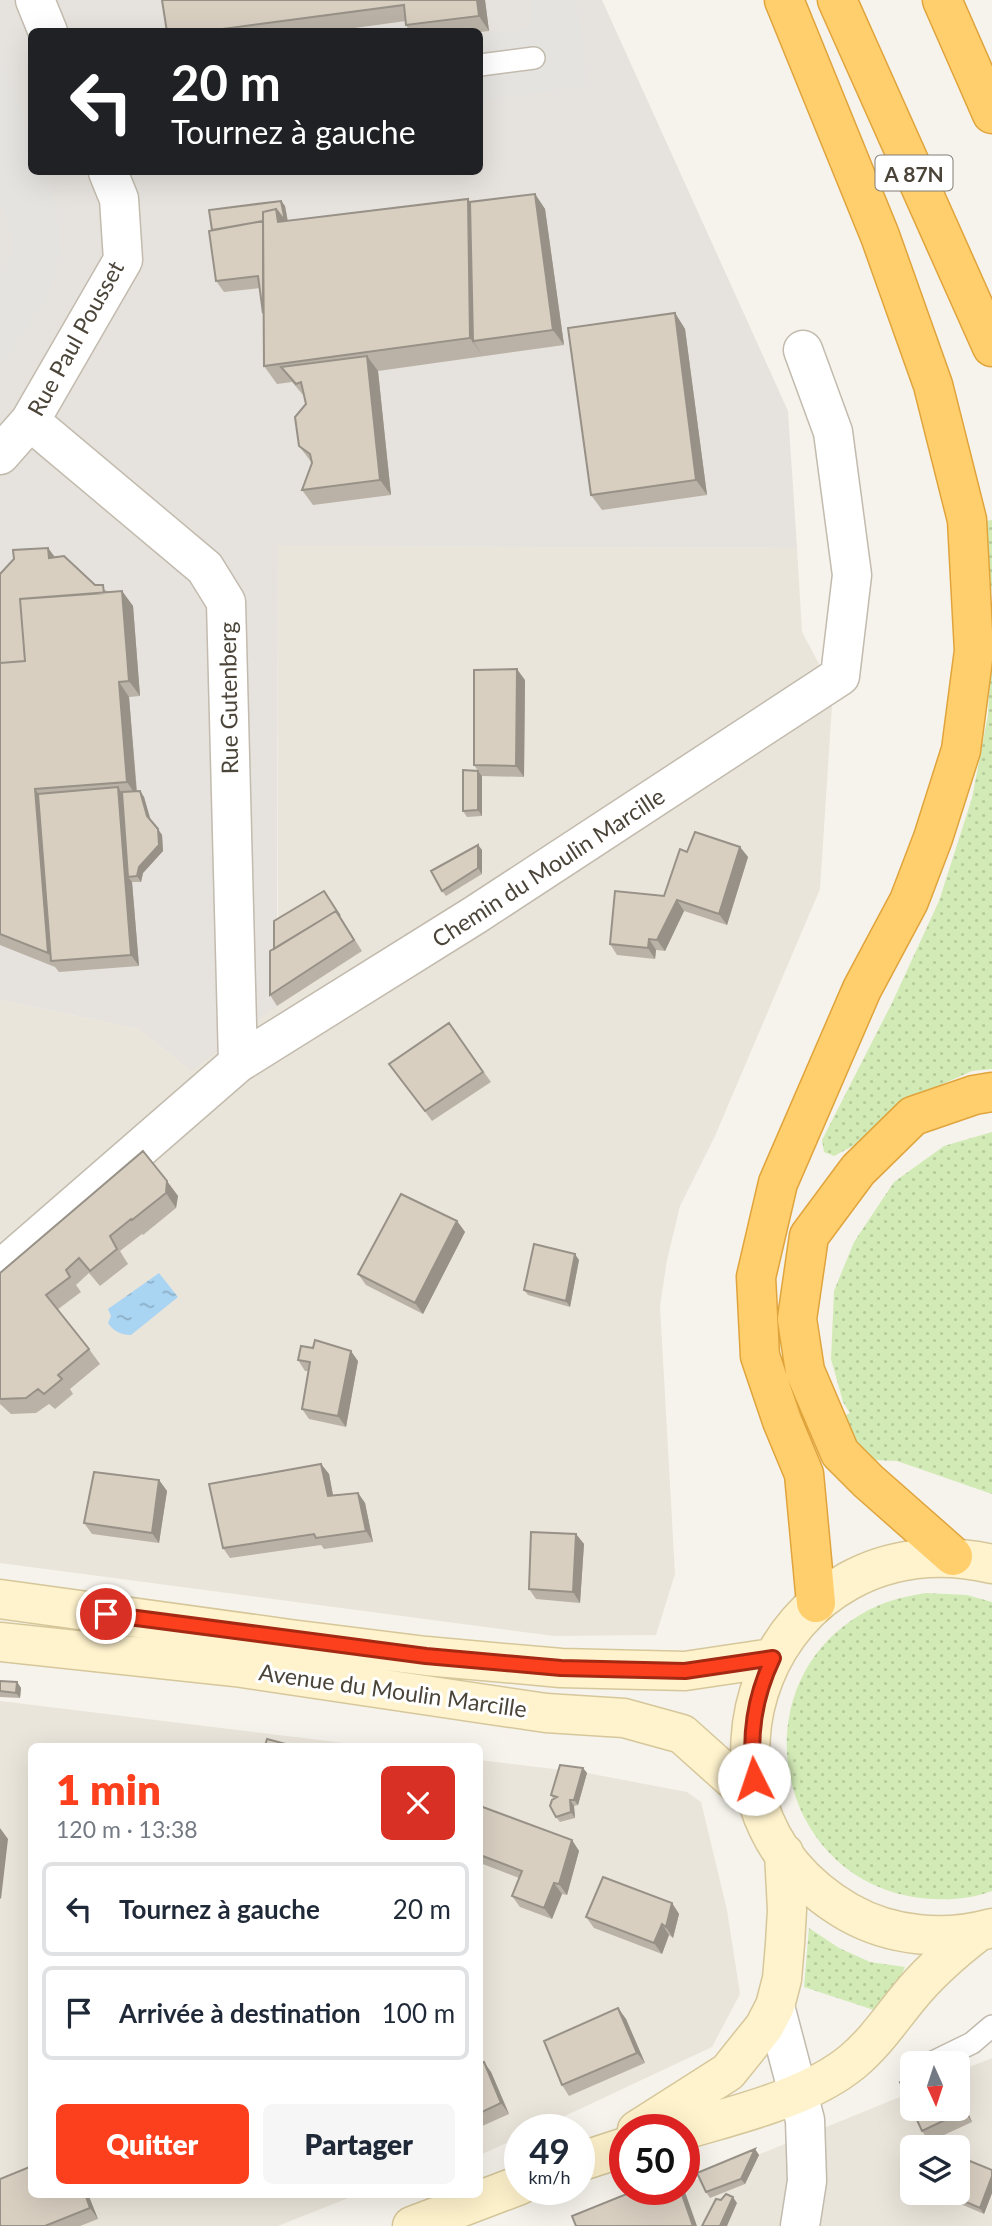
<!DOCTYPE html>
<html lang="fr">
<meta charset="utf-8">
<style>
:root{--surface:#fff;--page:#f6f6f7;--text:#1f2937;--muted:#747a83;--line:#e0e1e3;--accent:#fc3f1d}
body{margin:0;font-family:Lato,sans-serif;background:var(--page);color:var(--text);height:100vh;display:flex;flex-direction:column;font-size:26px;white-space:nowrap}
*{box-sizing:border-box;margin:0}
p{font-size:23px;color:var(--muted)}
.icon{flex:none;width:38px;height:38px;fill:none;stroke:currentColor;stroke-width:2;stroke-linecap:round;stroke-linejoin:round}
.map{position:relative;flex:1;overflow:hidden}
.side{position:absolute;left:28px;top:1743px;width:455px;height:455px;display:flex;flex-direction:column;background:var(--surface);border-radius:10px;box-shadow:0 7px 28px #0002}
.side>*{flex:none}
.top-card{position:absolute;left:28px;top:28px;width:455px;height:147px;border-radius:10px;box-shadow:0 7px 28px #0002;background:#202124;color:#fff;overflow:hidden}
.needle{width:46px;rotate:177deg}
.fabs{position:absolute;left:900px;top:2051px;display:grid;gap:14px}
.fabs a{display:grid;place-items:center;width:70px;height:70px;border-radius:10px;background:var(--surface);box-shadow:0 7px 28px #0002;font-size:35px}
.speed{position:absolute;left:504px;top:2114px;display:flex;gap:14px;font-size:35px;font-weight:700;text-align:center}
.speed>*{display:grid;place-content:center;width:91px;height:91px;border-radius:50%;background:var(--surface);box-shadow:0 7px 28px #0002;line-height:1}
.speed small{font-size:18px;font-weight:400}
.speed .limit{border:10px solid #d22;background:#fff;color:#111}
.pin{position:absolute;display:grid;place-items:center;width:60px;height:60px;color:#fff;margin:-30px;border:4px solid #fff;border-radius:50%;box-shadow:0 2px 7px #0007}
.me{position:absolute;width:77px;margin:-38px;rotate:356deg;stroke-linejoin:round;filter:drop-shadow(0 0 5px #0008)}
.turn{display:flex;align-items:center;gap:24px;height:147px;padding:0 28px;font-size:32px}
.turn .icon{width:91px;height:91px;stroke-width:2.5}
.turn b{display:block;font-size:49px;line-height:60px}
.round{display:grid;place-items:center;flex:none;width:74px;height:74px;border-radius:10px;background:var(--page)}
.headline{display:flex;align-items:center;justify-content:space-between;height:119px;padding:0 28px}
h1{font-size:42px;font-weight:800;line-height:52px;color:var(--accent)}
.primary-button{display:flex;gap:14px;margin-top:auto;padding:14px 28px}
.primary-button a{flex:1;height:80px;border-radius:10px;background:var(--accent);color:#fff;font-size:28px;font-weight:800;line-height:80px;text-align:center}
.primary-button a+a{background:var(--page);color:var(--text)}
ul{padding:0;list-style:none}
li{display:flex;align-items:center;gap:21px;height:94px;margin:0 14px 10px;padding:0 14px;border:4px solid var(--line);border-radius:10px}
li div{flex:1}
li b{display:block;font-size:26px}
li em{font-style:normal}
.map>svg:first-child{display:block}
</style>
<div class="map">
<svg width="992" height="2226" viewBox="0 0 992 2226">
<defs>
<pattern id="grass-dots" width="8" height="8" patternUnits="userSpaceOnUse" patternTransform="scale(1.75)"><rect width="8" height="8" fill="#d2eab5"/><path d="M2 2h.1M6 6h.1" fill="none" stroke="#b6ca9c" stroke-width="1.8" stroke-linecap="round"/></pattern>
<pattern id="water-ripples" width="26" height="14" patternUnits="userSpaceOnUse" patternTransform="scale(1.75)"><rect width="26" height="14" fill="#a9d4f2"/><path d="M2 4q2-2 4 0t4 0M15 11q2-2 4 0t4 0" fill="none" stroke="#8caec5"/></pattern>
</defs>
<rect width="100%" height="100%" fill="#f6f3ec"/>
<path fill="#eae5da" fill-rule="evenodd" d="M 278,546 L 797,548 L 802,632 L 833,690 L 820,889 L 715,1136 L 680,1206 L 667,1260 L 660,1306 L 675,1574 L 656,1635 L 554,1636 L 0,1563 L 0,1000 L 139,1029 L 191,1071 L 278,926 Z
M 0,1701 L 369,1746 L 32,1746 L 32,2194 L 356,2195 L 278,2226 L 0,2226 Z
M 480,1760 L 587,1773 L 687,1792 L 701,1802 L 727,1910 L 740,1994 L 712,2047 L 535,2130 L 520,2130 L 520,2137 L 480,2155 Z
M 992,2058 L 992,2226 L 581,2226 L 674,2189 L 684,2189 L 684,2185 L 912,2092 L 912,2109 L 957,2109 L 957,2072 ZM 912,2147 L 957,2147 L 957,2193 L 912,2193 Z"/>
<path fill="#e6e2dd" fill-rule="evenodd" d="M 0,0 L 602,0 L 788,411 L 797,548 L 278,546 L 277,1006 L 191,1071 L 139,1029 L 0,1000 ZM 32,32 L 480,32 L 480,172 L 32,172 Z"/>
<path fill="url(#grass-dots)" d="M 992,520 L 992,593 L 984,528 L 985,521 Z
M 992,629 L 992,1069 L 972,1071 L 900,1103 L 853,1146 L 834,1156 L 824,1152 L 822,1140 L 892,1003 L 939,901 L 972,798 L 988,715 Z
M 992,1132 L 992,1494 L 897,1461 L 870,1460 L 840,1418 L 850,1413 L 843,1402 L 831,1359 L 834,1291 L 854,1242 L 894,1182 L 944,1146 Z
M 926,1593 L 967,1595 L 992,1602 L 992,1891 C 966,1901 935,1901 908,1896 C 778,1870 742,1695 852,1620 C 875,1604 899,1597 926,1593 Z
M 809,1928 L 839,1948 L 870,1962 L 905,1967 L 898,1983 L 874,2010 L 804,1987 Z"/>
<path fill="#e5e3e0" d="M 531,0 L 577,0 L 588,86 L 480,101 L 480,36 L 533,28 Z
M 1,58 L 31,138 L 32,172 L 44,172 L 58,209 L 60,253 L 50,291 L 0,366 L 0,277 L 13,255 L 13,237 L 0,199 Z"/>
<path fill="url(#water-ripples)" d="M 159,1273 L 178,1297 L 131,1335 C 121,1335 113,1331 108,1323 L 111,1316 L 108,1309 Z"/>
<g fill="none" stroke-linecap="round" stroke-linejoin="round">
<g stroke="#c2bbae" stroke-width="24">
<path id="lane" d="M 480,65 L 534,58
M 931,2063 L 972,2043 L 992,2026"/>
</g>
<g stroke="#c2bbae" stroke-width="41">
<path id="street" d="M 35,0 L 48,32
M 30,421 L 205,568 L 226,602 L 238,1063
M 0,455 L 30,421 L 123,260 L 119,199 L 108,172
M 0,1270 L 238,1063 L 475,915 L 840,676 L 852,575 L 833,432 L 803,350
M 775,2006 L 805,2120 L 807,2181 L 800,2226"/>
</g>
<g stroke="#d6c79b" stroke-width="41">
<path id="secondary" d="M 992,1564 C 768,1513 657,1801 848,1912 C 892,1937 944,1941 992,1928
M 0,1599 L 290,1639 L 426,1656 L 561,1668 L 685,1671 L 773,1658
M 0,1642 L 235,1667 L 546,1713 L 624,1718 L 682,1734 L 759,1803
M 637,2130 L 728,2072 L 764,2027 L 775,2006 L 782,1979 L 785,1944 L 787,1910 L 784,1853
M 684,2130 C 738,2114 808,2098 852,2062 C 874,2044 890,2020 908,1998 C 928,1973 952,1952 978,1932
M 579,2162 L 625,2147
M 412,2226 L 520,2185"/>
</g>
<g stroke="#e0a43c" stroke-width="41">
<path id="highway" d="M 784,0 L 880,236 L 933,385 L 967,520 L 974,651 L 961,750 L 933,838 L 909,901 L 862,989 L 778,1183 L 756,1277 L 760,1356 L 782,1421 L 804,1474 L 816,1603
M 837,0 L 992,347
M 942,0 L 992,114
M 953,1556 L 868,1481 L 840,1453 L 805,1371 L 797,1319 L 809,1236 L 858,1170 L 913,1116 L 974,1095 L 992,1092"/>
</g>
<use href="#lane" stroke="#fff" stroke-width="21"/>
<use href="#street" stroke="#fff" stroke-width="38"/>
<use href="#secondary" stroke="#fff3cd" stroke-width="38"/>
<use href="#highway" stroke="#ffcf6e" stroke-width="38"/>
</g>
<path fill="#bab2a6" d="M 162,0 L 485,0 L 489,31 L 480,32 L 410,32 L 406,25 L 406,21 L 325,32 L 167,32 Z
M 535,194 L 545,209 L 564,345 L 378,371 L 391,495 L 313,505 L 302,490 L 312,463 L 299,446 L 306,404 L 304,396 L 292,382 L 277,384 L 264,366 L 263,313 L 260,288 L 224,292 L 216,281 L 281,201 L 285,206 L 288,221 L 468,199 L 470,202 Z
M 675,313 L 685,329 L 707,495 L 602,510 L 591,495 Z
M 48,548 L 55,557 L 95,585 L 109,592 L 122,591 L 133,606 L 140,696 L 129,697 L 137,791 L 140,791 L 144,797 L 150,820 L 162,835 L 163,851 L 143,873 L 141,882 L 132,882 L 139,966 L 59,972 L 55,967 L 0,945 L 0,574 Z
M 525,680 L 524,777 L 482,776 L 482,816 L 467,817 L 463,811 L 478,771 L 474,765 Z
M 478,845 L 482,850 L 482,874 L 446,896 L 442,891 Z
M 740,847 L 748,857 L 727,925 L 684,911 L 665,951 L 656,950 L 655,959 L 617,955 L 610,944 L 664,896 L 687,852 Z
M 324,891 L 362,951 L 277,1006 L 270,995 L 274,949 Z
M 449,1023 L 491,1082 L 432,1121 L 397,1074 Z
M 143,1151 L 178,1196 L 176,1208 L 143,1235 L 142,1234 L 120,1251 L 128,1264 L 100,1286 L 89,1273 L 76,1285 L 81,1292 L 57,1310 L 89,1349 L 100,1364 L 70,1389 L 73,1394 L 55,1409 L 49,1404 L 36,1413 L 11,1414 L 0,1404 L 0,1273 Z
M 457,1221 L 465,1232 L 423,1314 L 366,1285 L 358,1274 Z
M 579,1260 L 570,1307 L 528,1295 L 524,1290 Z
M 313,1348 L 358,1361 L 346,1427 L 309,1419 L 302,1409 L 309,1371 L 305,1371 L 298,1360 Z
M 321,1464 L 329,1474 L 333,1495 L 358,1493 L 365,1503 L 373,1542 L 324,1549 L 321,1545 L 230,1558 L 223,1548 Z
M 159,1480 L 167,1491 L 159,1543 L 92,1534 L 84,1523 Z
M 576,1534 L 584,1544 L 580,1603 L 536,1599 L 529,1589 Z
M 0,1681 L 17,1682 L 21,1688 L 20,1698 L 0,1697 Z
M 583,1768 L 587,1773 L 578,1805 L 574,1806 L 575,1818 L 560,1822 L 556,1817 L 554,1799 L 551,1795 Z
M 480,1806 L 572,1840 L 579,1851 L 567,1895 L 562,1894 L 552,1919 L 520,1907 L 512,1896 L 519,1878 L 480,1863 Z
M 672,1903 L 679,1914 L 673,1938 L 669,1935 L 662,1954 L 594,1928 L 586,1917 Z
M 618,2008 L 626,2019 L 645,2063 L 569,2096 L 562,2085 Z
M 480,2063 L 491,2072 L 509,2114 L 480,2127 Z
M 957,2087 L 972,2122 L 929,2142 L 922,2131 Z
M 755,2149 L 759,2155 L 745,2184 L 710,2198 L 706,2192 Z
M 992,2170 L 992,2193 L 984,2214 L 949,2199 L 945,2193 Z
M 32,2194 L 88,2194 L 98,2219 L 80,2226 L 0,2226 Z"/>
<path fill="#979187" d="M 477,0 L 485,0 L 489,31 L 479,16 Z
M 535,194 L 545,209 L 564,345 L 553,330 Z
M 468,199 L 480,217 L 473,341 L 483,356 L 470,338 Z
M 281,201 L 285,206 L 291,241 L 278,222 L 276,209 Z
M 675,313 L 685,329 L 707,495 L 696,480 Z
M 367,356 L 378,371 L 391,495 L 380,480 Z
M 48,548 L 56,559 L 49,558 Z
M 122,591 L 133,606 L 140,696 L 129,681 Z
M 517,669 L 525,680 L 524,777 L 516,766 Z
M 119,682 L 129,697 L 137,797 L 127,782 Z
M 478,771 L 482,776 L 482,816 L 478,810 Z
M 118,787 L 125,798 L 128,877 L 132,882 L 139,966 L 131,955 Z
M 35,789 L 46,804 L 54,961 L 48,953 Z
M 140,791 L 144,797 L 151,821 L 147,816 Z
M 158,829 L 162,835 L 163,851 L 143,873 L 141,882 L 137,876 L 139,867 Z
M 478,845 L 482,850 L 482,874 L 478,868 Z
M 740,847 L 748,857 L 727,925 L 719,914 Z
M 677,900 L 684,911 L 665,951 L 657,940 Z
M 649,939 L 656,950 L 655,959 L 648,948 Z
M 167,1181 L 178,1196 L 176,1208 L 166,1193 Z
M 457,1221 L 465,1232 L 423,1314 L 415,1303 Z
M 575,1254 L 579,1260 L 570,1307 L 566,1301 Z
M 351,1351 L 358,1361 L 346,1427 L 338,1416 Z
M 321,1464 L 329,1474 L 335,1506 L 328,1496 Z
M 159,1480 L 167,1491 L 159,1543 L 152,1533 Z
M 358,1493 L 365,1503 L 373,1542 L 366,1531 Z
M 576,1534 L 584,1544 L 580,1603 L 573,1592 Z
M 17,1682 L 21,1688 L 20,1698 L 16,1693 Z
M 583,1768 L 587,1773 L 578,1805 L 574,1800 Z
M 570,1800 L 574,1806 L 575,1818 L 571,1812 Z
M 0,1828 L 8,1839 L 1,1899 L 0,1898 Z
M 572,1840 L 579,1851 L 567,1895 L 559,1884 Z
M 554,1883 L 562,1894 L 552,1919 L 544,1908 Z
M 672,1903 L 679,1914 L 673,1938 L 666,1927 Z
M 662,1924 L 669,1935 L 662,1954 L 654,1943 Z
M 618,2008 L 626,2019 L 645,2063 L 637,2053 Z
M 484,2062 L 491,2072 L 509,2114 L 501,2103 Z
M 957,2087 L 972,2122 L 964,2111 L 957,2094 Z
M 755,2149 L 759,2155 L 745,2184 L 741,2179 Z
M 992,2176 L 992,2193 L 984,2214 L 980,2208 Z
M 680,2189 L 684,2189 L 697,2226 L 693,2226 Z
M 85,2194 L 88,2194 L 98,2219 L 90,2208 Z
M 733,2197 L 737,2203 L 727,2226 L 720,2226 Z"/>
<path fill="#d8cfc1" stroke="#979187" stroke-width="2" d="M 162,0 L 477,0 L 479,16 L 406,25 L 404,5 L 200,32 L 167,32 Z
M 535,194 L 553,330 L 473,341 L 470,202 Z
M 468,199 L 470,338 L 264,366 L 263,212 L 276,209 L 278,222 Z
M 281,201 L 285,221 L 276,209 L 263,212 L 263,221 L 212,230 L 209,210 Z
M 263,221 L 263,313 L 258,276 L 216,281 L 209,231 Z
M 675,313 L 696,480 L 591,495 L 568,328 Z
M 367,356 L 380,480 L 302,490 L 312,463 L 310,454 L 299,446 L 295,417 L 306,404 L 301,382 L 296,384 L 281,367 Z
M 48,548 L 49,558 L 64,556 L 95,585 L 103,585 L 104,593 L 20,599 L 25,661 L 0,663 L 0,574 L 14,559 L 13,550 Z
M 122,591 L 129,681 L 119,682 L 127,782 L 35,789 L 48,953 L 0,934 L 0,663 L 25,661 L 20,599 Z
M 517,669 L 516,766 L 474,765 L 474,670 Z
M 463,770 L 478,771 L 478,810 L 463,811 Z
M 118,787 L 131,955 L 51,961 L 38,794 Z
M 140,791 L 147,816 L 158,829 L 159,845 L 139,867 L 137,876 L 128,877 L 122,792 Z
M 695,832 L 740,847 L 719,914 L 677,900 L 657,940 L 649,939 L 648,948 L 610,944 L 615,891 L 664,896 L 680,849 L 687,852 Z
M 478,845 L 478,868 L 442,891 L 431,871 Z
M 324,891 L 340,916 L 336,911 L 274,949 L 274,921 Z
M 336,911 L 354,940 L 270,995 L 270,951 Z
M 449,1023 L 483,1072 L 425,1111 L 389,1064 Z
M 143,1151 L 167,1181 L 166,1193 L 132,1220 L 131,1219 L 110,1236 L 117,1249 L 90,1271 L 79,1258 L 66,1270 L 70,1277 L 46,1295 L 89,1349 L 58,1375 L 62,1379 L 44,1394 L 38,1389 L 26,1398 L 0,1399 L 0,1273 Z
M 401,1194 L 457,1221 L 415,1303 L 358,1274 Z
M 534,1244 L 575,1254 L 566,1301 L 524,1290 Z
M 315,1340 L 351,1351 L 338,1416 L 302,1409 L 310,1362 L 298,1360 L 301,1346 L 313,1348 Z
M 321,1464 L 328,1496 L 358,1493 L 366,1531 L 316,1538 L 314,1534 L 223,1548 L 209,1484 Z
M 94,1472 L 159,1480 L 152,1533 L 84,1523 Z
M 531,1532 L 576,1534 L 573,1592 L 529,1589 Z
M 0,1681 L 17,1682 L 16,1693 L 0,1691 Z
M 267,1739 L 293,1746 L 265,1746 Z
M 560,1765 L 583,1768 L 574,1800 L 570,1800 L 571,1812 L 556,1817 L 550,1806 L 552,1800 L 557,1797 L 551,1795 Z
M 480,1806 L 572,1840 L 559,1884 L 554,1883 L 544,1908 L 512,1896 L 522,1871 L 480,1855 Z
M 603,1877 L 672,1903 L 666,1927 L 662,1924 L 654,1943 L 586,1917 Z
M 618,2008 L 637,2053 L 562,2085 L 544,2041 Z
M 484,2062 L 501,2103 L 480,2113 L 480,2063 Z
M 912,2078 L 912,2108 L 900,2082 Z
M 957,2094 L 964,2111 L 922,2131 L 912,2109 L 957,2109 Z
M 755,2149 L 741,2179 L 706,2192 L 697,2173 Z
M 960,2157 L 992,2170 L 992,2176 L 980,2208 L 945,2193 L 957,2193 L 957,2163 Z
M 32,2166 L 32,2194 L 85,2194 L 90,2208 L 45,2226 L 0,2226 L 0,2179 Z
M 639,2189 L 680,2189 L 693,2226 L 576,2226 L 572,2216 Z
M 726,2194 L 733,2197 L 720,2226 L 702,2226 L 716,2199 L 721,2200 Z"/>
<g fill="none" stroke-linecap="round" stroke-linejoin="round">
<g stroke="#a42913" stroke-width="18">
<path id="route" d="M 106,1614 L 426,1656 L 561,1668 L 685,1671 L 773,1658 C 754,1698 749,1736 754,1779"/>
</g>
<use href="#route" stroke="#fc3f1d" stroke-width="12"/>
</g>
<g text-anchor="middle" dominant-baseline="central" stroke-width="6" stroke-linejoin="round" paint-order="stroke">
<rect fill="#fff" stroke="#817c74" stroke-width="2" x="875.5" y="155.5" width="77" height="35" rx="5"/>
<g font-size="21" font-weight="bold" fill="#4b4439">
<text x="914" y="173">A 87N</text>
</g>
<g font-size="23" fill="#4b4439" stroke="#fff">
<text transform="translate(75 338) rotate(-61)">Rue Paul Pousset</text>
<text transform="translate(228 698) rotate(-91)">Rue Gutenberg</text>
<text transform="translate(548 867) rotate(-33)">Chemin du Moulin Marcille</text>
<text transform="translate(393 1690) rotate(8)">Avenue du Moulin Marcille</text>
</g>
</g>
</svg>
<div class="fabs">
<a><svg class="needle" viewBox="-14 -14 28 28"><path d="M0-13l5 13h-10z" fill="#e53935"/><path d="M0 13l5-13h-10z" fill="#747a83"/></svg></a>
<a><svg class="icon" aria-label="layers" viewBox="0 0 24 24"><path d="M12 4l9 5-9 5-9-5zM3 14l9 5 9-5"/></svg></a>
</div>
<div class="speed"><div>49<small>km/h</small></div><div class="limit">50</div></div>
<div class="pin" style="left:106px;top:1614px;background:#d93025"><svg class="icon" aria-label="arrive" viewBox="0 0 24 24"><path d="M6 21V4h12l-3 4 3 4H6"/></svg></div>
<svg class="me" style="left:754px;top:1779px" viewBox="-20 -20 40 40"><circle r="19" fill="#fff"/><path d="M0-13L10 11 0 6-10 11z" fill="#fc3f1d"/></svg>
<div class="top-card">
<div class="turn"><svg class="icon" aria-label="left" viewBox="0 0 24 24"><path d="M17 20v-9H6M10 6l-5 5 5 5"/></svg><div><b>20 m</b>Tournez à gauche</div></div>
</div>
<section class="side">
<div class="headline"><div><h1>1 min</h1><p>120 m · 13:38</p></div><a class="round" style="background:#d93025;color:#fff"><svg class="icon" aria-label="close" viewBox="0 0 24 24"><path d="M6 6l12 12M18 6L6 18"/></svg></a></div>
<ul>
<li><svg class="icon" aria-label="left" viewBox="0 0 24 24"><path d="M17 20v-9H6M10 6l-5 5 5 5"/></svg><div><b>Tournez à gauche</b></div><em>20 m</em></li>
<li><svg class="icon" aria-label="arrive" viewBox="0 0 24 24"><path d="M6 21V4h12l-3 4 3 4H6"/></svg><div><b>Arrivée à destination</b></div><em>100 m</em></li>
</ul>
<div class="primary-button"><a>Quitter</a><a>Partager</a></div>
</section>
</div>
